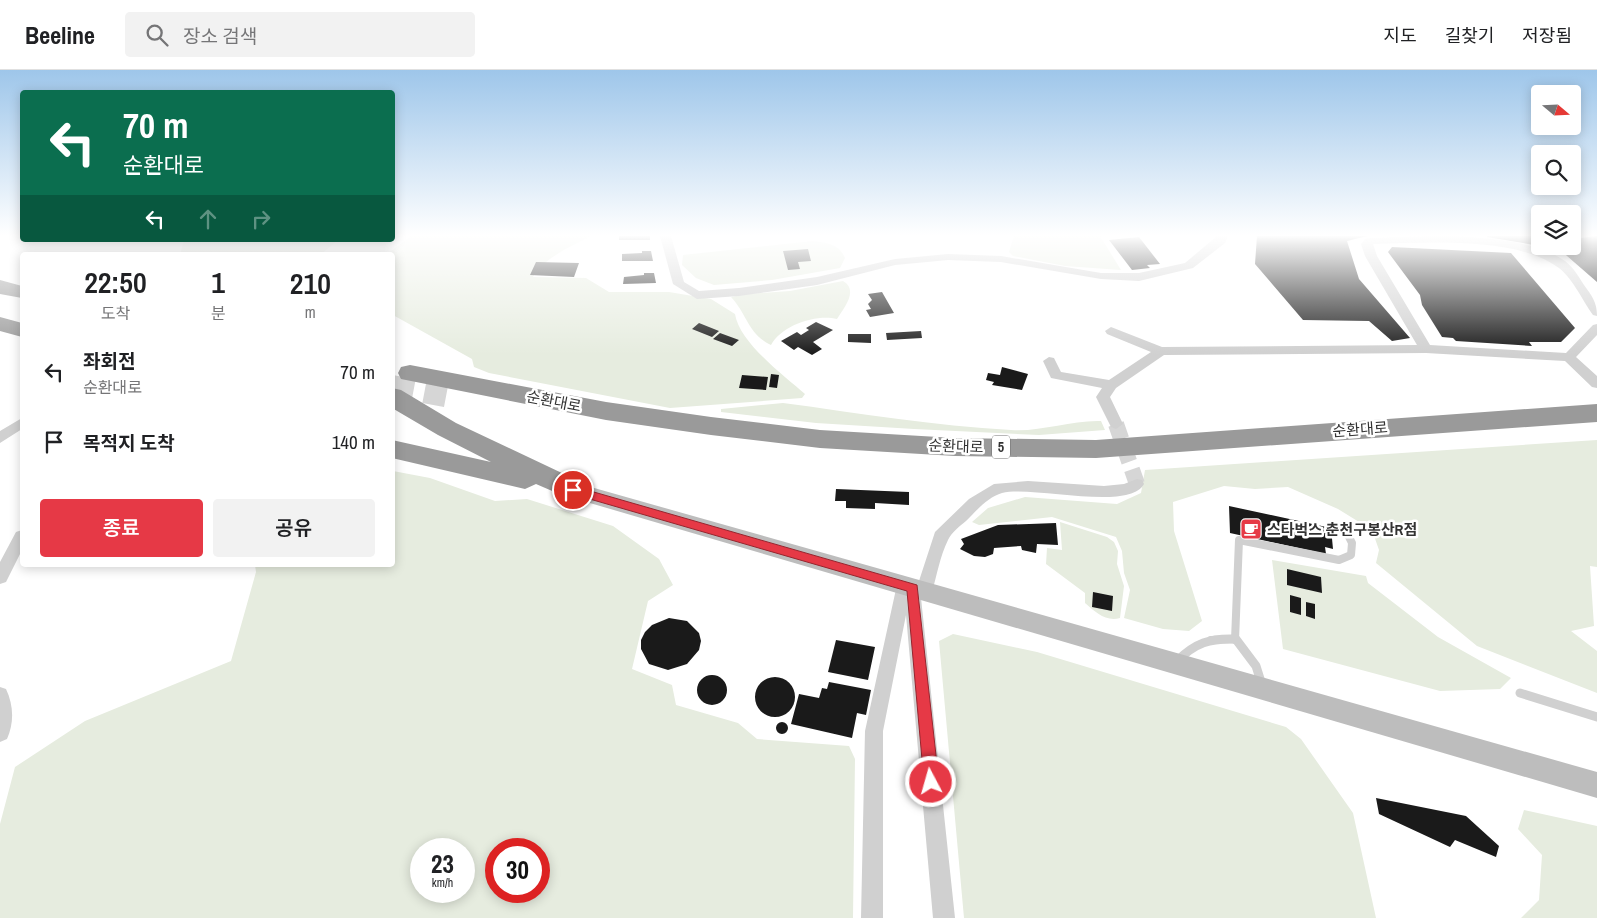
<!DOCTYPE html>
<html lang="ko">
<meta charset="utf-8">
<style>
:root{--surface:#fff;--page:#f2f2f2;--text:#202124;--muted:#757577;--line:#e0e0e0;--accent:#e63946}
body{margin:0;font-family:"Archivo Narrow","Noto Sans KR",sans-serif;background:var(--page);color:var(--text);height:100vh;display:flex;flex-direction:column;font-size:19px;white-space:nowrap}
*{box-sizing:border-box;margin:0}
p{font-size:16px;color:var(--muted)}
.icon{flex:none;width:28px;height:28px;fill:none;stroke:currentColor;stroke-width:2;stroke-linecap:round;stroke-linejoin:round}
.map{position:relative;flex:1;overflow:hidden}
.sheet{position:absolute;left:20px;top:182px;width:375px;height:315px;display:flex;flex-direction:column;background:var(--surface);border-radius:5px;box-shadow:0 2px 12px #0003}
.sheet>*{flex:none}
.banner{position:absolute;left:20px;top:20px;width:375px;height:152px;border-radius:5px;box-shadow:0 2px 12px #0003;background:#0b6e4f;color:#fff;overflow:hidden}
.needle{width:32px;rotate:109deg}
.tools{position:absolute;left:1531px;top:15px;display:grid;gap:10px}
.tools a{display:grid;place-items:center;width:50px;height:50px;border-radius:5px;background:var(--surface);box-shadow:0 2px 12px #0003;font-size:25px}
.speed{position:absolute;left:410px;top:768px;display:flex;gap:10px;font-size:25px;font-weight:700;text-align:center}
.speed>*{display:grid;place-content:center;width:65px;height:65px;border-radius:50%;background:var(--surface);box-shadow:0 2px 12px #0003;line-height:1}
.speed small{font-size:12px;font-weight:400}
.speed .limit{border:8px solid #d22;background:#fff;color:#111}
.pin{position:absolute;display:grid;place-items:center;width:42px;height:42px;color:#fff;margin:-21px;border:2px solid #fff;border-radius:50%;box-shadow:0 1px 5px #0007}
.me{position:absolute;width:55px;margin:-28px;rotate:354deg;stroke-linejoin:round;filter:drop-shadow(0 0 4px #0008)}
.turn{display:flex;align-items:center;gap:18px;height:105px;padding:0 20px;font-size:22px}
.turn .icon{width:65px;height:65px;stroke-width:2.5}
.turn b{display:block;font-size:35px;line-height:42px}
.lanes{display:flex;align-items:center;height:48px;padding:0 20px;background:#0003;justify-content:center;gap:25px;direction:ltr}
.lanes .off{opacity:.35}
.eta{display:flex;justify-content:space-evenly;align-items:center;height:85px;text-align:center}
.eta b{font-size:30px;font-weight:600;line-height:35px}
.cta{display:flex;gap:10px;margin-top:auto;padding:10px 20px}
.cta a{flex:1;height:58px;border-radius:5px;background:var(--accent);color:#fff;font-size:20px;font-weight:600;line-height:58px;text-align:center}
.cta a+a{background:var(--page);color:var(--text)}
ul{padding:0;list-style:none}
li{display:flex;align-items:center;gap:15px;height:70px;padding:0 20px}
li div{flex:1}
li b{display:block;font-size:19px}
li em{font-style:normal}
header{display:flex;align-items:center;gap:30px;box-sizing:border-box;height:70px;padding:0 25px;background:var(--surface);border-bottom:1px solid var(--line)}
header strong{font-size:24px}
nav{display:flex;gap:28px;margin-inline-start:auto;font-size:18px}
.search{width:350px;height:45px;background:var(--page);display:flex;align-items:center;gap:12px;box-sizing:border-box;padding:0 18px;border-radius:5px;color:var(--muted);font-size:19px}
.map>svg:first-child{display:block}
</style>
<header>
<strong>Beeline</strong>
<div class="search"><svg class="icon" aria-label="search" viewBox="0 0 24 24"><circle cx="10" cy="10" r="6"/><path d="M15 15l6 6"/></svg>장소 검색</div>
<nav><a>지도</a><a>길찾기</a><a>저장됨</a></nav>
</header>
<div class="map">
<svg width="1597" height="848" viewBox="0 0 1597 848">
<rect width="100%" height="100%" fill="#fff"/>
<path fill="#e6ecdf" fill-rule="evenodd" d="M 411,166 L 591,166 C 571,176 544,188 533,207 L 586,208 L 609,222 L 669,222 L 711,229 L 735,244 C 739,272 784,306 805,324 L 802,328 L 670,338 L 489,303 L 474,297 L 472,289 L 393,245 L 392,185 L 386,185 Z
M 1014,166 L 1100,166 L 1121,200 L 1065,196 L 1013,186 L 1009,182 Z
M 184,170 L 338,170 L 320,185 L 180,185 Z
M 813,171 C 828,173 839,174 845,188 L 840,198 L 772,210 L 714,215 L 696,208 L 682,195 L 683,185 Z
M 843,211 C 859,220 844,238 837,249 C 816,244 782,255 771,275 C 748,264 747,244 731,227 L 746,224 L 790,221 Z
M 783,333 C 859,343 934,356 1011,360 C 1041,362 1071,350 1101,351 L 1105,360 L 1039,365 L 914,359 L 816,353 L 721,342 L 721,339 Z
M 1597,370 L 1597,497 L 1590,496 L 1594,556 L 1571,561 L 1597,581 L 1597,623 L 1477,576 L 1376,493 L 1379,480 L 1372,460 L 1338,439 L 1288,417 L 1255,419 L 1224,416 L 1173,432 L 1174,461 L 1202,551 L 1189,561 L 1163,559 L 1124,548 L 1130,520 L 1124,503 L 1122,481 L 1116,467 L 1052,447 L 979,455 L 972,452 L 988,438 L 1025,427 L 1117,434 L 1141,423 L 1145,400 Z
M 393,401 L 430,408 L 495,431 L 527,429 L 613,456 L 659,489 L 673,515 L 648,531 L 632,599 L 672,615 L 676,635 L 738,653 L 757,669 L 849,676 L 855,689 L 853,848 L 0,848 L 0,754 L 15,697 L 85,651 L 231,591 L 256,502 L 255,495 L 392,495 ZM 421,779 L 464,779 L 464,821 L 421,821 ZM 496,779 L 539,779 L 539,821 L 496,821 Z
M 1060,452 L 1107,467 L 1114,472 L 1118,481 L 1117,494 L 1124,516 L 1120,548 C 1106,552 1095,542 1085,533 L 1085,523 L 1046,494 L 1047,478 L 1062,480 Z
M 1272,490 L 1366,506 L 1368,513 L 1438,567 L 1511,608 L 1500,619 L 1440,621 L 1283,579 Z
M 953,564 L 1037,582 L 1286,657 L 1301,669 L 1353,743 L 1376,848 L 964,848 L 939,571 Z
M 1524,740 L 1597,756 L 1597,848 L 1521,848 L 1539,830 L 1542,785 L 1518,759 Z"/>
<path fill="#1a1a1a" d="M 619,166 L 650,166 L 650,170 L 619,170 Z
M 1257,166 L 1367,166 L 1347,171 L 1359,209 L 1410,268 L 1392,271 L 1369,251 L 1303,250 L 1255,194 Z
M 1487,166 L 1540,166 L 1540,176 L 1487,167 Z
M 1597,166 L 1597,212 L 1559,179 L 1549,177 L 1572,176 L 1572,169 Z
M 1139,167 L 1160,194 L 1147,195 L 1150,198 L 1132,200 L 1109,170 Z
M 1392,177 L 1511,183 L 1575,258 L 1561,272 L 1529,272 L 1532,276 L 1456,271 L 1453,268 L 1442,267 L 1422,235 L 1420,225 L 1388,182 Z
M 808,179 L 811,191 L 798,192 L 800,199 L 788,200 L 783,181 Z
M 642,181 L 651,181 L 653,191 L 622,191 L 622,184 L 642,183 Z
M 536,192 L 579,193 L 574,207 L 530,205 Z
M 644,203 L 654,203 L 656,213 L 623,214 L 624,207 L 644,205 Z
M 882,222 L 894,243 L 870,247 L 866,240 L 871,239 L 868,234 L 872,230 L 868,224 Z
M 816,252 L 833,260 L 813,272 L 822,279 L 812,285 L 798,277 L 794,280 L 781,271 L 797,262 L 801,265 L 809,260 L 806,258 Z
M 699,253 L 719,261 L 712,267 L 692,259 Z
M 921,261 L 922,268 L 887,270 L 886,263 Z
M 720,263 L 739,270 L 732,276 L 713,269 Z
M 848,264 L 871,264 L 871,273 L 848,272 Z
M 1002,297 L 1028,304 L 1022,320 L 992,315 L 994,312 L 986,310 L 988,303 L 1000,305 Z
M 771,304 L 779,305 L 777,318 L 769,317 Z
M 742,305 L 768,307 L 766,320 L 739,318 Z
M 836,419 L 909,422 L 909,435 L 875,433 L 875,439 L 846,438 L 846,431 L 835,431 Z
M 1229,436 L 1331,458 L 1333,479 L 1325,477 L 1326,484 L 1230,463 Z
M 1056,453 L 1058,475 L 1037,474 L 1036,483 L 1022,480 L 1021,476 L 994,478 L 993,484 L 985,487 L 974,486 L 960,479 L 964,474 L 961,469 L 998,455 Z
M 1287,499 L 1321,507 L 1322,523 L 1287,515 Z
M 1093,522 L 1113,526 L 1112,541 L 1092,537 Z
M 1290,525 L 1301,528 L 1301,545 L 1290,542 Z
M 1306,532 L 1315,534 L 1315,549 L 1306,546 Z
M 669,548 L 687,551 L 699,563 L 701,571 L 699,580 L 687,594 L 668,600 L 649,594 L 641,579 L 641,570 L 645,562 L 652,555 Z
M 836,570 L 875,577 L 868,610 L 828,602 Z
M697 620a15 15 0 1 1 30 0a15 15 0 1 1-30 0Z
M755 627a20 20 0 1 1 40 0a20 20 0 1 1-40 0Z
M 829,612 L 871,620 L 866,645 L 857,643 L 852,668 L 791,654 L 799,624 L 819,628 L 822,618 L 827,619 Z
M776 658a6 6 0 1 1 12 0a6 6 0 1 1-12 0Z
M 1376,728 L 1466,746 L 1499,776 L 1496,787 L 1455,770 L 1450,777 L 1379,744 Z"/>
<g fill="none" stroke-linecap="round" stroke-linejoin="round">
<path stroke="#d6d6d6" stroke-width="16" stroke-dasharray="16 8" stroke-linecap="butt" d="M 1116,354 L 1137,414"/>
<path stroke="#d6d6d6" stroke-width="22" stroke-dasharray="22 11" stroke-linecap="butt" d="M 392,316 L 450,327"/>
<path stroke="#d0d0d0" stroke-width="8" d="M 1211,570 L 1235,569
M 1235,570 L 1239,470 L 1339,490 L 1351,485 L 1352,473 L 1348,465"/>
<path stroke="#d0d0d0" stroke-width="9" d="M 1235,568 L 1256,596 L 1262,615
M 1177,591 C 1195,573 1210,568 1235,569
M 1520,623 L 1597,647"/>
<path fill="#d0d0d0" fill-rule="evenodd" d="M 660,166 L 671,166 L 684,212 L 699,221 L 739,218 L 817,207 L 895,189 L 948,184 L 1001,186 L 1101,203 L 1139,203 L 1185,193 L 1217,166 L 1228,166 L 1225,173 L 1193,198 L 1139,211 L 1101,209 L 1001,192 L 948,190 L 895,195 L 817,215 L 739,226 L 697,229 L 673,214 Z
M 1442,166 C 1479,167 1533,169 1565,191 C 1573,197 1579,207 1584,215 C 1592,226 1597,232 1597,246 L 1593,245 C 1582,230 1572,206 1556,196 C 1512,166 1424,173 1373,174 L 1377,186 L 1430,275 L 1566,283 L 1593,255 L 1597,254 L 1597,265 L 1576,287 L 1597,306 L 1597,318 L 1592,317 L 1565,291 L 1426,283 L 1164,285 L 1116,318 L 1110,327 L 1123,354 L 1116,359 L 1111,357 L 1096,327 L 1102,318 L 1051,308 L 1043,291 L 1049,287 L 1054,288 L 1061,302 L 1109,310 L 1151,282 L 1107,264 L 1105,261 L 1111,257 L 1162,277 L 1417,275 L 1365,186 L 1361,174 L 1365,169 L 1369,168 Z
M 22,348 L 22,359 L 0,373 L 0,361 Z
M 1137,409 L 1142,410 L 1144,414 C 1129,442 1032,415 1002,423 C 988,427 976,441 966,451 C 960,456 951,463 948,470 C 940,486 937,505 932,522 L 930,527 L 921,528 L 955,848 L 933,848 L 906,545 L 883,661 L 883,848 L 861,848 L 865,661 L 898,510 L 904,508 L 918,514 L 935,462 L 969,429 L 994,414 L 1028,411 L 1104,416 L 1124,414 Z
M 22,460 L 22,480 L 6,512 L 0,514 L 0,492 L 16,462 Z
M 0,617 L 6,619 C 14,636 14,653 7,669 L 0,672 Z"/>
<path fill="#bdbdbd" fill-rule="evenodd" d="M 573,412 L 1597,702 L 1597,728 L 566,426 L 562,420 L 566,414 Z"/>
<path fill="#9a9a9a" fill-rule="evenodd" d="M 0,210 L 22,216 L 22,228 L 0,224 Z
M 0,247 L 22,253 L 22,267 L 0,261 Z
M 410,295 L 606,332 L 711,347 L 820,360 L 955,368 L 1096,370 L 1597,334 L 1597,352 L 1096,388 L 955,386 L 820,378 L 711,365 L 606,350 L 401,309 L 398,303 L 401,297 Z
M 392,318 L 401,320 L 456,353 L 583,413 L 587,420 L 583,427 L 573,430 L 536,414 L 525,419 L 392,388 L 392,370 L 491,392 L 438,365 L 392,338 Z"/>
</g>
<linearGradient id="sky" x2="0" y2="1"><stop stop-color="#9ec6ea"/><stop offset="0.58" stop-color="#fff"/><stop offset="1" stop-color="#fff" stop-opacity="0"/></linearGradient>
<rect width="1597" height="285" fill="url(#sky)"/>
<path fill="#e63946" stroke="#96252e" d="M 573,416 L 917,515 L 939,712 L 936,717 L 931,719 L 926,717 L 924,712 L 907,521 L 569,423 L 569,417 Z"/>
<defs>
<g id="cafe-square" transform="scale(1.125)"><rect x="-9" y="-9" width="18" height="18" rx="4" fill="#e63946" stroke="#fff"/><path d="M-5.5-4.5H6V0H3Q3 3.5 0 3.5H-2.5Q-5.5 3.5-5.5 0ZM3-3.2v2h1.7v-2ZM-6 4.5H4V6H-6Z" fill="#fff"/></g>
</defs>
<g fill-rule="evenodd">
<use href="#cafe-square" x="1251" y="459"/>
</g>
<g text-anchor="middle" dominant-baseline="central" stroke-width="5" stroke-linejoin="round" paint-order="stroke">
<rect fill="#fff" stroke="#707070" stroke-width="1" x="992" y="365.5" width="18" height="23" rx="4"/>
<g font-size="14" font-weight="bold" fill="#333">
<text x="1001" y="377">5</text>
</g>
<g font-size="15" fill="#333" stroke="#fff">
<text transform="translate(554 331) rotate(11)">순환대로</text>
<text transform="translate(1360 359) rotate(-4)">순환대로</text>
<text transform="translate(956 376) rotate(2)">순환대로</text>
</g>
<g font-size="15" font-weight="bold" fill="#333" stroke="#fff" text-anchor="start">
<text x="1267" y="459">스타벅스 춘천구봉산R점</text>
</g>
</g>
</svg>
<div class="tools">
<a><svg class="needle" viewBox="-14 -14 28 28"><path d="M0-13l5 13h-10z" fill="#e53935"/><path d="M0 13l5-13h-10z" fill="#757577"/></svg></a>
<a><svg class="icon" aria-label="search" viewBox="0 0 24 24"><circle cx="10" cy="10" r="6"/><path d="M15 15l6 6"/></svg></a>
<a><svg class="icon" aria-label="layers" viewBox="0 0 24 24"><path d="M12 4l9 5-9 5-9-5zM3 14l9 5 9-5"/></svg></a>
</div>
<div class="speed"><div>23<small>km/h</small></div><div class="limit">30</div></div>
<div class="pin" style="left:573px;top:420px;background:#d93025"><svg class="icon" aria-label="arrive" viewBox="0 0 24 24"><path d="M6 21V4h12l-3 4 3 4H6"/></svg></div>
<svg class="me" style="left:931px;top:712px" viewBox="-20 -20 40 40"><circle r="17" fill="#e63946" stroke="#fff" stroke-width="3"/><path d="M0-11L8 9 0 5-8 9z" fill="#fff"/></svg>
<div class="banner">
<div class="turn"><svg class="icon" aria-label="left" viewBox="0 0 24 24"><path d="M17 20v-9H6M10 6l-5 5 5 5"/></svg><div><b>70 m</b>순환대로</div></div>
<div class="lanes"><svg class="icon" aria-label="left" viewBox="0 0 24 24"><path d="M17 20v-9H6M10 6l-5 5 5 5"/></svg><svg class="icon off" aria-label="ahead" viewBox="0 0 24 24"><path d="M12 20V5M6 11l6-6 6 6"/></svg><svg class="icon off" aria-label="right" viewBox="0 0 24 24"><path d="M7 20v-9h11M14 6l5 5-5 5"/></svg></div>
</div>
<section class="sheet">
<div class="eta">
<div><b>22:50</b><p>도착</p></div>
<div><b>1</b><p>분</p></div>
<div><b>210</b><p>m</p></div>
</div>
<ul>
<li><svg class="icon" aria-label="left" viewBox="0 0 24 24"><path d="M17 20v-9H6M10 6l-5 5 5 5"/></svg><div><b>좌회전</b><p>순환대로</p></div><em>70 m</em></li>
<li><svg class="icon" aria-label="arrive" viewBox="0 0 24 24"><path d="M6 21V4h12l-3 4 3 4H6"/></svg><div><b>목적지 도착</b></div><em>140 m</em></li>
</ul>
<div class="cta"><a>종료</a><a>공유</a></div>
</section>
</div>
